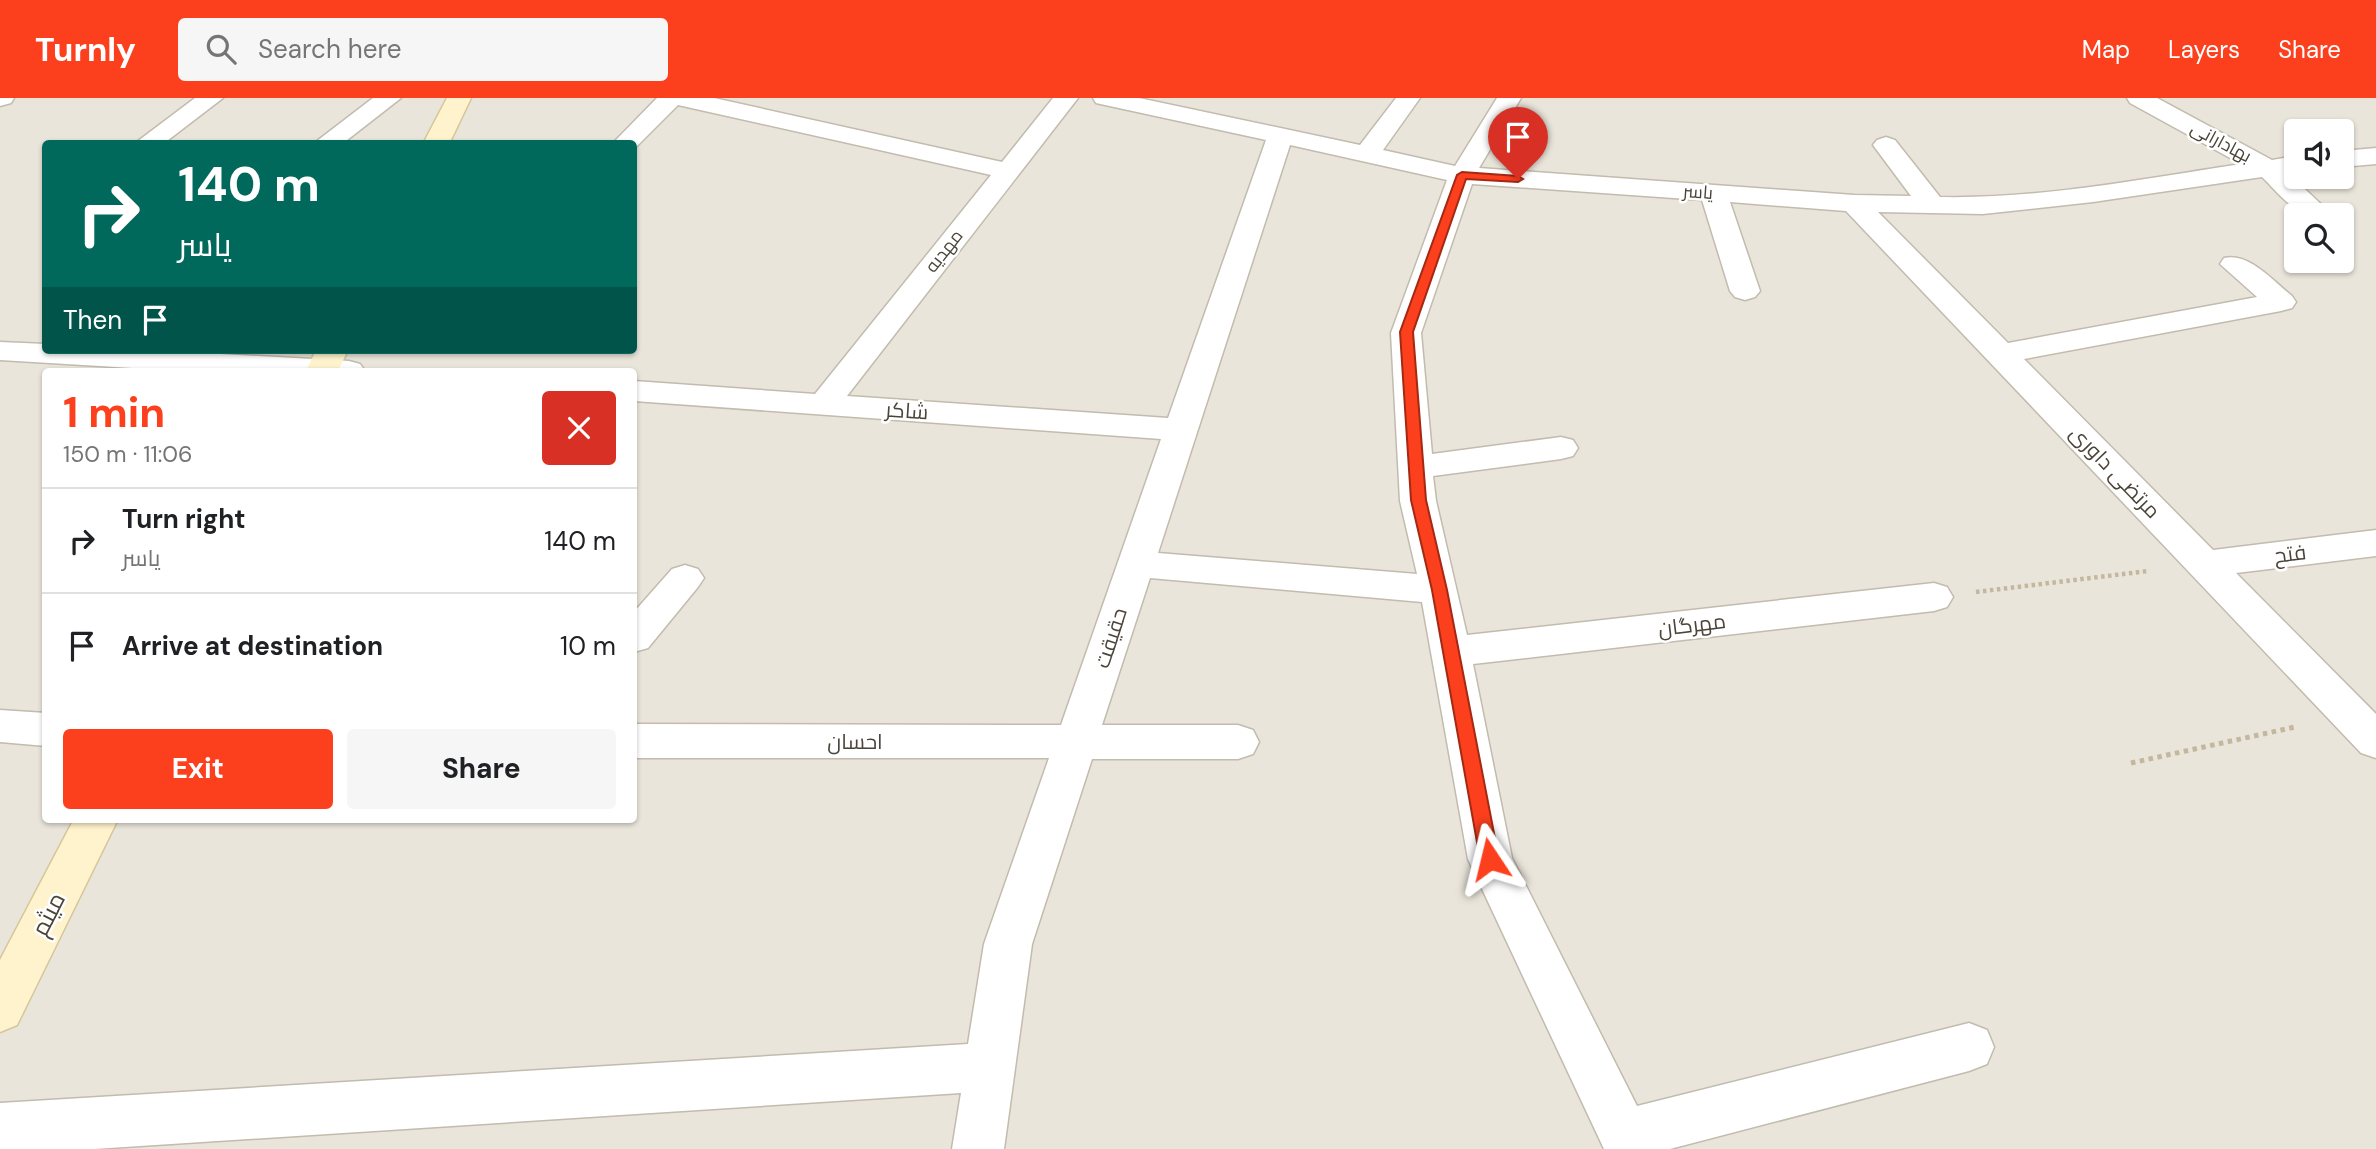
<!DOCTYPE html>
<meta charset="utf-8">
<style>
:root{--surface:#fff;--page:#f6f6f6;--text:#202124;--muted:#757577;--line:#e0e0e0;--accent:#fc3f1d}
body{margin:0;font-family:"DM Sans",Cairo,sans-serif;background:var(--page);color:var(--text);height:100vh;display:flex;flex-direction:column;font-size:26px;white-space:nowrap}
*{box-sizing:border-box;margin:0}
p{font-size:23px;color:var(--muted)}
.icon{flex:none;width:38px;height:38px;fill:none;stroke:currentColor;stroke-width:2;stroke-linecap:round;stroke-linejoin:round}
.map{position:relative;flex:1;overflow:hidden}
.side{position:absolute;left:42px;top:270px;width:595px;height:455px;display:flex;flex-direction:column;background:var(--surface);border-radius:7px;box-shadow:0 2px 5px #0004}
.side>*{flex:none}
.banner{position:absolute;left:42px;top:42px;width:595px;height:214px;border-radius:7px;box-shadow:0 2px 5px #0004;background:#00695c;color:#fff;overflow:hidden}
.tools{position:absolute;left:2284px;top:21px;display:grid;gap:14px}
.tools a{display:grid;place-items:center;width:70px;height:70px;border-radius:7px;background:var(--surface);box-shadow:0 2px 5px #0004;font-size:35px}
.pin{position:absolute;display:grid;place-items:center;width:60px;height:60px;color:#fff;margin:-72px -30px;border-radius:50% 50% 50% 0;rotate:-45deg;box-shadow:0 0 7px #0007}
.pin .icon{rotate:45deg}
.me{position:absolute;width:77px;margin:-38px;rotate:350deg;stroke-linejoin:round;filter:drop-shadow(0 0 5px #0008)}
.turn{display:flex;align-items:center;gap:24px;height:147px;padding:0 21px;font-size:32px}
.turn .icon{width:91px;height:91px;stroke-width:2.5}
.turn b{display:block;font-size:49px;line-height:60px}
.then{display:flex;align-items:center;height:66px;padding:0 21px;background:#0003;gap:14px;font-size:26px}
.round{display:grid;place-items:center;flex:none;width:74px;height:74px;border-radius:7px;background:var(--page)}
.head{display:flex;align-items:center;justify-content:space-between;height:119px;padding:0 21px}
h1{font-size:42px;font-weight:700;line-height:52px;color:var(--accent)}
.action{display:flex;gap:14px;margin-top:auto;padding:14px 21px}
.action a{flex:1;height:80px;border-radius:7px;background:var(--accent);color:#fff;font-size:28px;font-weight:700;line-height:80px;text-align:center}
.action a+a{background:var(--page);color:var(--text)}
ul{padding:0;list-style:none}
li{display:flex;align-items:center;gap:21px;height:105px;padding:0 21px;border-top:2px solid var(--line)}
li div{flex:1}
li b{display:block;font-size:26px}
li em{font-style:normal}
header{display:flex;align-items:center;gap:42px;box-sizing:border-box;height:98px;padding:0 35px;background:var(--accent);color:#fff}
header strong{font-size:33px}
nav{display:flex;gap:38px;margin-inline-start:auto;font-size:24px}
.search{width:490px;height:63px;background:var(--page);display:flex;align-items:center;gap:18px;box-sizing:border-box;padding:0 24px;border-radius:7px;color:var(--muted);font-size:26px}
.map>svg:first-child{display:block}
</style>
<header>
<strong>Turnly</strong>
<div class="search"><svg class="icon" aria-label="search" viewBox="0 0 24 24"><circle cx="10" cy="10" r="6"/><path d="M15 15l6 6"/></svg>Search here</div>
<nav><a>Map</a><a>Layers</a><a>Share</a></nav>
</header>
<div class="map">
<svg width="2376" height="1051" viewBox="0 0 2376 1051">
<rect width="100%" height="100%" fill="#f6f3ec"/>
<path fill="#eae5da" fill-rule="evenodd" d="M 0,0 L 2376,0 L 2376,1051 L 0,1051 ZM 2296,33 L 2342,33 L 2342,79 L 2296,79 ZM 46,46 L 634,46 L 634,252 L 46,252 ZM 2296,117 L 2342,117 L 2342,163 L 2296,163 ZM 46,273 L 634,273 L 634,721 L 46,721 Z"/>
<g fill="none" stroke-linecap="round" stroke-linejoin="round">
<g stroke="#c2bbae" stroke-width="3">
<path id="minor" d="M 0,0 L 14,0 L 11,5 L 0,8 Z
M 195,0 L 223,0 L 163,46 L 134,46 Z
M 373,0 L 401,0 L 342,46 L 313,46 Z
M 657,0 L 714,0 L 1002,64 L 1053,0 L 1078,0 L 847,298 L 1168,320 L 1266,42 L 1105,7 L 1096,5 L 1093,0 L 1139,0 L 1360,47 L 1396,0 L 1420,0 L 1383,52 L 1455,68 L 1497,0 L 1521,0 L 1479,70 L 1854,97 L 1911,98 L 1873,47 L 1877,42 L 1886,39 L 1895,42 L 1940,99 C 2041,101 2142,81 2241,66 L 2130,5 L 2127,0 L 2157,0 L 2272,62 L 2296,58 L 2296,74 L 2288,75 L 2324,109 L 2320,115 C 2296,121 2278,94 2262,79 L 2093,104 L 1983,116 L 1878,114 L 2008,245 L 2257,199 L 2220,166 L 2224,160 C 2249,154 2273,183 2292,198 L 2296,204 L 2292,210 L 2281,213 L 2024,261 L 2213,452 L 2376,432 L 2376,458 L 2236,475 L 2376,616 L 2376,660 L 2361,655 L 1846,113 L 1730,104 L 1760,193 L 1755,199 L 1745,202 L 1735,199 L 1730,193 L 1702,102 L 1472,86 L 1421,235 L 1432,356 L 1561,339 L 1573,342 L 1578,350 L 1573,358 L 1561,361 L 1433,378 L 1436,403 L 1467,537 L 1934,485 L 1947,489 L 1953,499 L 1947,509 L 1934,513 L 1473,566 L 1512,760 L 1637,1008 L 1969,925 L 1987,932 L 1994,949 L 1987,966 L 1969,973 L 1670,1051 L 1604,1051 L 1468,761 L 1422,504 L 1150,480 L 1102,627 L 1238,627 L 1253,632 L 1259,644 L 1253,656 L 1238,661 L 1092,661 L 1032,846 L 1004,1051 L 952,1051 L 961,995 L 94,1051 L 0,1051 L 0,1005 L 968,946 L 984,846 L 1049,660 L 634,660 L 634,626 L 1061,627 L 1161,341 L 634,303 L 634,283 L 815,296 L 991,77 L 678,7 L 634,51 L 634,46 L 612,46 ZM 1290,47 L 1447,82 L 1391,235 L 1400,403 L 1417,476 L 1158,455 Z
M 2376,50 L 2376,66 L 2342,69 L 2342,53 Z
M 0,244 L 46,246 L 46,252 L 149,252 L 349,263 L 360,266 L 365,273 L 182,273 L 0,262 Z
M 685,467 L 698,471 L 704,480 L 698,489 L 648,550 L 634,554 L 634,514 L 672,471 Z
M 0,612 L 46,615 L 46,648 L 0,644 Z"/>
</g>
<g stroke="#d6c79b" stroke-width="3">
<path id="secondary" d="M 447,0 L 471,0 L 449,46 L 423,46 Z
M 316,252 L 348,252 L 338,273 L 306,273 Z
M 74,721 L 118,721 L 17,927 L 0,934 L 0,862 Z"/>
</g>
<path stroke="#c4b79f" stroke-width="4.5" stroke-dasharray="3.5 3.5" stroke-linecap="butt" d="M 1976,494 L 2148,473"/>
<path stroke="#c4b79f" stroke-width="5" stroke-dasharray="4.5 4.5" stroke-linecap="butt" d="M 2131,665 L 2295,629"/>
<use href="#minor" fill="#fff" fill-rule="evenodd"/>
<use href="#secondary" fill="#fff3cd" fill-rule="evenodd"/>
</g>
<path fill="#fc3f1d" stroke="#a42913" stroke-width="2" d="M 1462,74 L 1518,78 L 1523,81 L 1518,84 L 1466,81 L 1413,234 L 1426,402 L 1447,492 L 1499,761 L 1496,767 L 1490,769 L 1483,767 L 1480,761 L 1432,492 L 1411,402 L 1400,234 L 1457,77 Z"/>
<g text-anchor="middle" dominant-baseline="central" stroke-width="5" stroke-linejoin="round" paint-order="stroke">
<g font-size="18" fill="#4b4439" stroke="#fff">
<text transform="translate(2221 44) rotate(28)">بهادارانی</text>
<text transform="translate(1698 94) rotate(4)">یاسر</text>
<text transform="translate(944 153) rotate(-52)">مهدیه</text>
</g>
<g font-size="21" fill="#4b4439" stroke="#fff">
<text transform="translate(907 313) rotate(4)">شاکر</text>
<text transform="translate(2115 374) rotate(46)">مرتضی داوری</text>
<text transform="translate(2290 456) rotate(-7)">فتح</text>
<text transform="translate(1692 527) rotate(-7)">مهرگان</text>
<text transform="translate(1111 540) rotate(-72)">حقیقت</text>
<text x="855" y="644">احسان</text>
</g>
<g font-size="24" fill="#4b4439" stroke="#fff">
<text transform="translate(48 816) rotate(-63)">میثم</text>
</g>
</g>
</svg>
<div class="tools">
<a><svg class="icon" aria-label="sound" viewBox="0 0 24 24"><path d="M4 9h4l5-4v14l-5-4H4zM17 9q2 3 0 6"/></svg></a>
<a><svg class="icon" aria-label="search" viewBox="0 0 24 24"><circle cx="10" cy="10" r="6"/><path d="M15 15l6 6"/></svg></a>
</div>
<div class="pin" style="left:1518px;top:81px;background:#d93025"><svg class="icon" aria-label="arrive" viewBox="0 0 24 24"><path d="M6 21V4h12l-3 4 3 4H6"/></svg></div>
<svg class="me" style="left:1490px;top:761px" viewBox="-20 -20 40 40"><path d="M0-17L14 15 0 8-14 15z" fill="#fc3f1d" stroke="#fff" stroke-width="4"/></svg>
<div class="banner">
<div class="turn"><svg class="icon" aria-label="right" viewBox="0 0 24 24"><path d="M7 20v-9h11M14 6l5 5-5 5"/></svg><div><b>140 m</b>یاسر</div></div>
<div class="then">Then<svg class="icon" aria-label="arrive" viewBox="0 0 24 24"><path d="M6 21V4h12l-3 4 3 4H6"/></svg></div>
</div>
<section class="side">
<div class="head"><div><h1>1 min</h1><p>150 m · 11:06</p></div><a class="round" style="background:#d93025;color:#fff"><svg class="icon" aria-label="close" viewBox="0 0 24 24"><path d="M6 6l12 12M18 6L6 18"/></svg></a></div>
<ul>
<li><svg class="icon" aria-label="right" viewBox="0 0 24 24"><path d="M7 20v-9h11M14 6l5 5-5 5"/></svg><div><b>Turn right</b><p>یاسر</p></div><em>140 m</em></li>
<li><svg class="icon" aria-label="arrive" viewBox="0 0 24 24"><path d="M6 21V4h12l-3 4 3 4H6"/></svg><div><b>Arrive at destination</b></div><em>10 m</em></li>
</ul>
<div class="action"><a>Exit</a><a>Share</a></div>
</section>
</div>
